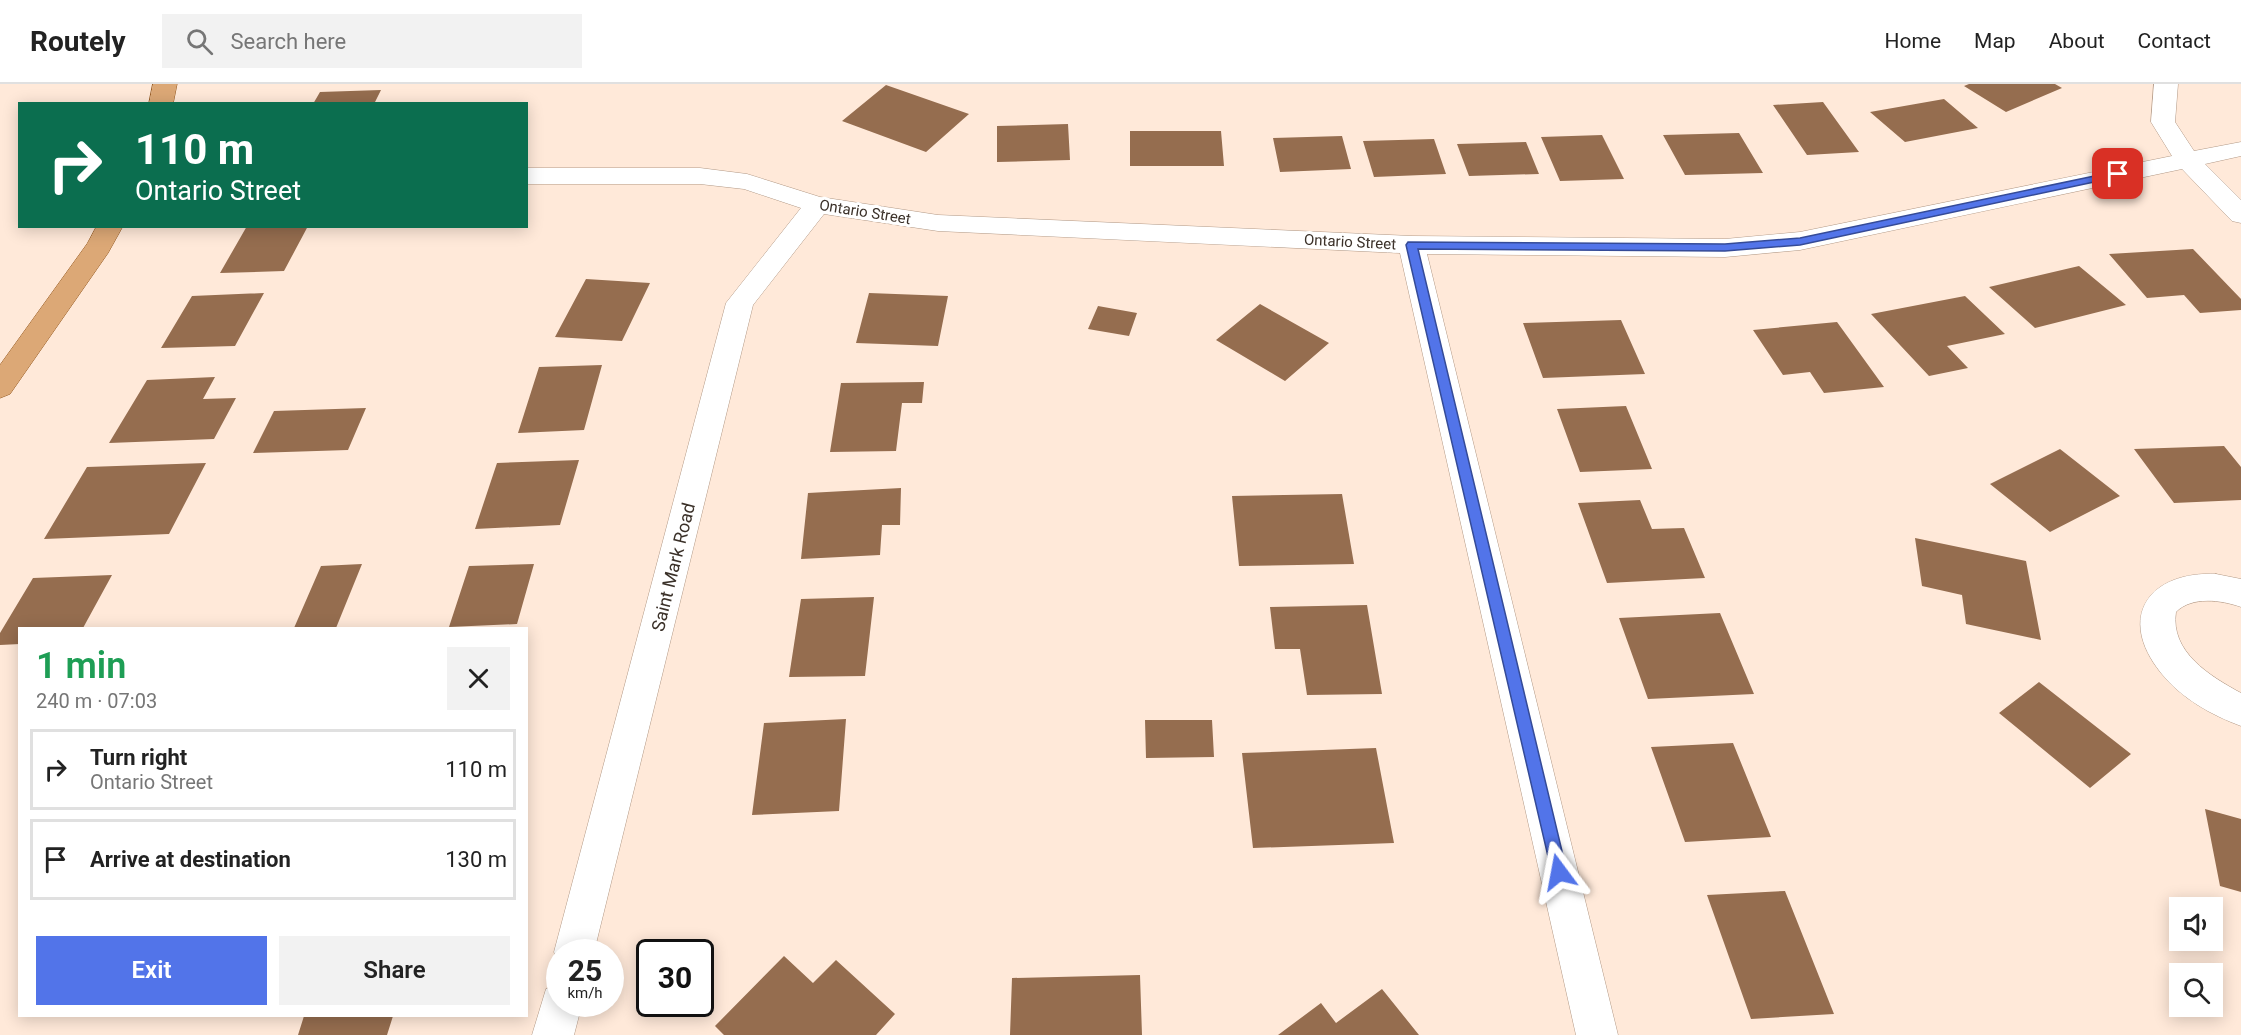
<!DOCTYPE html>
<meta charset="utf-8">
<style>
:root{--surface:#fff;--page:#f2f2f2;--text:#222;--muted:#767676;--line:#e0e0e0;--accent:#5274e9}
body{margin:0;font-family:Roboto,sans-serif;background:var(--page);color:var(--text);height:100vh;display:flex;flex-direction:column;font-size:22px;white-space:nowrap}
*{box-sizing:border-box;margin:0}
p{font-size:20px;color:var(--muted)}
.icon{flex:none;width:33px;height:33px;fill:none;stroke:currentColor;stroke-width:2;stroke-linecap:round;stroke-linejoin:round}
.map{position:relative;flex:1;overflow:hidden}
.details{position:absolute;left:18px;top:543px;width:510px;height:390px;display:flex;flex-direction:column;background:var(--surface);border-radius:0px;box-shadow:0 3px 15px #0003}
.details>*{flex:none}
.hud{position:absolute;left:18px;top:18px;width:510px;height:126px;border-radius:0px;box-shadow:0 3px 15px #0003;background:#0b6e4f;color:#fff;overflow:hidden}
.buttons{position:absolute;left:2169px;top:813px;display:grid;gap:12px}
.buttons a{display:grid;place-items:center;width:54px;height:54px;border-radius:0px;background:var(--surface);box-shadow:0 3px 15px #0003;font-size:30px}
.speed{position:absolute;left:546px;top:855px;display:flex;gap:12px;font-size:30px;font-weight:700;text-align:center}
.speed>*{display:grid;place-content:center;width:78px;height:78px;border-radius:50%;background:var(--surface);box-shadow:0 3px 15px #0003;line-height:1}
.speed small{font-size:15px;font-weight:400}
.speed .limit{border:3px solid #111;border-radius:9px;background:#fff;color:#111}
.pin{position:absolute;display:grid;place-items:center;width:51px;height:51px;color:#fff;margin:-26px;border-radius:12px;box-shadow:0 3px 9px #0006}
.me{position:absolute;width:66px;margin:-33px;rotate:347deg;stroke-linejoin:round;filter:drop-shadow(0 0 4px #0008)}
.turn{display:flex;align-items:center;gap:21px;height:126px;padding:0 18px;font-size:27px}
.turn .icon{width:78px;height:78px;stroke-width:2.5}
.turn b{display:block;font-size:42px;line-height:51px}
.round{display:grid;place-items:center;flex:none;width:63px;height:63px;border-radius:0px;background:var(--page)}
.overview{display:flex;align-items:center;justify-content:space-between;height:102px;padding:0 18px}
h1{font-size:36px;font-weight:600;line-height:45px;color:#1e9e55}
.action{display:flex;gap:12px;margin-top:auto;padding:12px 18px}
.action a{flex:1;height:69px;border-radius:0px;background:var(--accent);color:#fff;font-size:24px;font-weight:600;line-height:69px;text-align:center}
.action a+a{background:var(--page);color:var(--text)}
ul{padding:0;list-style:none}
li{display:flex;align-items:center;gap:18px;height:81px;margin:0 12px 9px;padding:0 6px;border:3px solid var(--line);border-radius:0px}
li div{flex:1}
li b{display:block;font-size:22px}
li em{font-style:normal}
header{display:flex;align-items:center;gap:36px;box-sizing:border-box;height:84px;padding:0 30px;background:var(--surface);border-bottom:2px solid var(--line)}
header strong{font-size:28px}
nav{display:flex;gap:33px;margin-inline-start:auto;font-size:21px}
.search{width:420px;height:54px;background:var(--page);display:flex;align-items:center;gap:15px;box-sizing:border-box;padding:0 21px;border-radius:0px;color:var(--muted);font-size:22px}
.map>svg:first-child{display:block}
</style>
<header>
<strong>Routely</strong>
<div class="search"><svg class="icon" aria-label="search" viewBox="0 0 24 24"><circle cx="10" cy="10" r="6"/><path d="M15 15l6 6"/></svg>Search here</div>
<nav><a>Home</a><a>Map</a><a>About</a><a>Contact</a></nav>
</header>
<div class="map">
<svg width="2241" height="951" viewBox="0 0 2241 951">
<rect width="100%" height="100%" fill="#ffe9d9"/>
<path fill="#956d4f" d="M 1969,0 L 2055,0 L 2062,4 L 2006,28 L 1964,2 Z
M 886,1 L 969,30 L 926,68 L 842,37 Z
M 381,6 L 374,20 L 313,20 L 320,8 Z
M 1944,15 L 1978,44 L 1905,58 L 1870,28 Z
M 1823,18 L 1859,68 L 1807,71 L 1773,21 Z
M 1068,40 L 1070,76 L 997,78 L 997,42 Z
M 1130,47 L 1221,47 L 1224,82 L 1130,82 Z
M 1739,49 L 1763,89 L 1685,91 L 1663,51 Z
M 1602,51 L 1624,95 L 1560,97 L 1541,53 Z
M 1342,52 L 1351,85 L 1280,88 L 1273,54 Z
M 1434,55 L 1446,90 L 1374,93 L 1363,57 Z
M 1526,58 L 1539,90 L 1469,92 L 1457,60 Z
M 247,142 L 308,142 L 284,187 L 220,189 Z
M 2193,165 L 2241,215 L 2241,226 L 2200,229 L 2184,211 L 2147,214 L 2109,170 Z
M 2079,182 L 2126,221 L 2035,244 L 1989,203 Z
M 586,195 L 650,199 L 622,257 L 555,253 Z
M 264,209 L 235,262 L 161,264 L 192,212 Z
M 869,209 L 948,212 L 938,262 L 856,259 Z
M 1965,212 L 2005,250 L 1947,262 L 1968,284 L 1929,292 L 1871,230 Z
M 1260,220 L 1329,259 L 1285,297 L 1216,256 Z
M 1098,222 L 1137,229 L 1129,252 L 1088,245 Z
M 1621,236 L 1645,290 L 1543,294 L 1523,239 Z
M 1837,238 L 1884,303 L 1824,309 L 1810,288 L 1783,291 L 1753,246 Z
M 602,281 L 584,346 L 518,349 L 539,283 Z
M 215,293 L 203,315 L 236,314 L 214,355 L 109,359 L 147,296 Z
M 924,298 L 922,319 L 902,319 L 896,367 L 830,368 L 841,299 Z
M 1626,322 L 1652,385 L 1580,388 L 1557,325 Z
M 366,324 L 348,366 L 253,369 L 274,327 Z
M 2224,362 L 2241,383 L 2241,416 L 2174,419 L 2134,365 Z
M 2060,365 L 2120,412 L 2050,448 L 1990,400 Z
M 579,376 L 560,441 L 475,445 L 497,379 Z
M 206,379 L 169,450 L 44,455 L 87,383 Z
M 901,404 L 900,441 L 882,441 L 880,471 L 801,475 L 808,409 Z
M 1342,410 L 1354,480 L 1239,482 L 1232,412 Z
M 1640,416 L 1652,445 L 1684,444 L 1705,494 L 1607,499 L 1578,419 Z
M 1915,454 L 2026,477 L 2041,556 L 1966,540 L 1962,511 L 1922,502 Z
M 362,480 L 336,544 L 294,544 L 321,482 Z
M 534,480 L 517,540 L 449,543 L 469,482 Z
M 112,491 L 83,544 L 20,544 L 20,560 L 0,561 L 0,549 L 33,494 Z
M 874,513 L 865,592 L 789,593 L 801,515 Z
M 1367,521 L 1382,610 L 1307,611 L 1300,565 L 1275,565 L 1270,523 Z
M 1720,529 L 1754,610 L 1648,615 L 1619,534 Z
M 2039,598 L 2131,670 L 2090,704 L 1999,629 Z
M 846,635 L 839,727 L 752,731 L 764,639 Z
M 1145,636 L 1212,636 L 1214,673 L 1146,674 Z
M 1733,659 L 1771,753 L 1685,758 L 1651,663 Z
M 1376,664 L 1394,759 L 1253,764 L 1242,669 Z
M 2205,725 L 2241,735 L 2241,808 L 2220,802 Z
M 1785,807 L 1834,930 L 1751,935 L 1707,811 Z
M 784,872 L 813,899 L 836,876 L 895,930 L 876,951 L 724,951 L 715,942 Z
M 1140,891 L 1142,951 L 1010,951 L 1012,894 Z
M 1382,905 L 1419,951 L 1278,951 L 1321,919 L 1336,939 Z
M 304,932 L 393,932 L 387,951 L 298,951 Z"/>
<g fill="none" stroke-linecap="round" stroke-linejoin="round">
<g stroke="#b29986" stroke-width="1">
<path id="minor" d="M 2154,0 L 2178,0 L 2175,38 L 2194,67 L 2241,58 L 2241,72 L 2205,80 L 2241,116 L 2241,139 L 2232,137 L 2182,85 L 1800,166 L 1725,173 L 1427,170 L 1618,951 L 1576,951 L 1400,169 L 938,147 L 824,130 L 753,221 L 594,868 L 560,868 L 560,882 L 554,868 L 726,219 L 801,124 L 744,105 L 700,100 L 526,100 L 526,84 L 700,84 L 747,90 L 820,113 L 938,131 L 1412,152 L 1725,155 L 1800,148 L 2172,72 L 2151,38 Z
M 2216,490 L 2241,495 L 2241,523 C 2221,516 2192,512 2176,528 C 2170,568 2210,592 2241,609 L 2241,642 C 2211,631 2181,614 2161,589 C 2116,533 2149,487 2216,490 Z
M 560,900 L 560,920 L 582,920 L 574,951 L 532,951 L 546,905 Z"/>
</g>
<g stroke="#945920" stroke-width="1">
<path id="major" d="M 153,0 L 177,0 L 173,20 L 149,20 Z
M 97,142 L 123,142 L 108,169 L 10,310 L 0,314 L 0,281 L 87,160 Z"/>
</g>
<use href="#minor" fill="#fff" fill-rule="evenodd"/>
<use href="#major" fill="#dca876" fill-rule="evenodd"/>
</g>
<path fill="#5274e9" stroke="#354b97" stroke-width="1.5" d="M 2118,87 L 2123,90 L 2122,92 L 1800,161 L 1725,167 L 1418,165 L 1567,788 L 1565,794 L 1559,796 L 1553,794 L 1406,161 L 1408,158 L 1725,160 L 1800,154 Z"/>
<g text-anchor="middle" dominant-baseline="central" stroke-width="6" stroke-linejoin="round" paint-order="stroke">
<g font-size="15" fill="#3b3129" stroke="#fff">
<text transform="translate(865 128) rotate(9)">Ontario Street</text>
<text transform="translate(1350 158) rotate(3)">Ontario Street</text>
</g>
<g font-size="18" fill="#3b3129" stroke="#fff">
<text transform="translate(673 483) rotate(-76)">Saint Mark Road</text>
</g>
</g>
</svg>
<div class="buttons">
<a><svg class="icon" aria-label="sound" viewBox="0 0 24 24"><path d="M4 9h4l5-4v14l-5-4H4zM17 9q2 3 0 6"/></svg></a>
<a><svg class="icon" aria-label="search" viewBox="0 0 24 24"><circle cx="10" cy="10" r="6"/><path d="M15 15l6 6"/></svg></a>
</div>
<div class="speed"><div>25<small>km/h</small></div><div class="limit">30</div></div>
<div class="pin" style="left:2118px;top:90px;background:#d93025"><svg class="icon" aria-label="arrive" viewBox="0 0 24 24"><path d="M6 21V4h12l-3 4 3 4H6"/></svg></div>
<svg class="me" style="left:1559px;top:788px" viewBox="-20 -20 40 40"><path d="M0-17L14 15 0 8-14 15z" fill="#5274e9" stroke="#fff" stroke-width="4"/></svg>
<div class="hud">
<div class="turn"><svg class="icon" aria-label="right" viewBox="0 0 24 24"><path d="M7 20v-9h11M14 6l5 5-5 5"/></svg><div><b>110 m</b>Ontario Street</div></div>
</div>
<section class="details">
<div class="overview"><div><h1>1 min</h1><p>240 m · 07:03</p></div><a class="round"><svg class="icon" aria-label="close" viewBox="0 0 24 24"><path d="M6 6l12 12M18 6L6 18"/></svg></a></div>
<ul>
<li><svg class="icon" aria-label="right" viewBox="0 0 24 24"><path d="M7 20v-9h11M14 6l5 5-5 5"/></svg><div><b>Turn right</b><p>Ontario Street</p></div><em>110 m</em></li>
<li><svg class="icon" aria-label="arrive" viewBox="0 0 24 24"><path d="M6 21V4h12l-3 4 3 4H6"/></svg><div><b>Arrive at destination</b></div><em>130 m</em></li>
</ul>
<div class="action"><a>Exit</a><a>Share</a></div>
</section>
</div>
